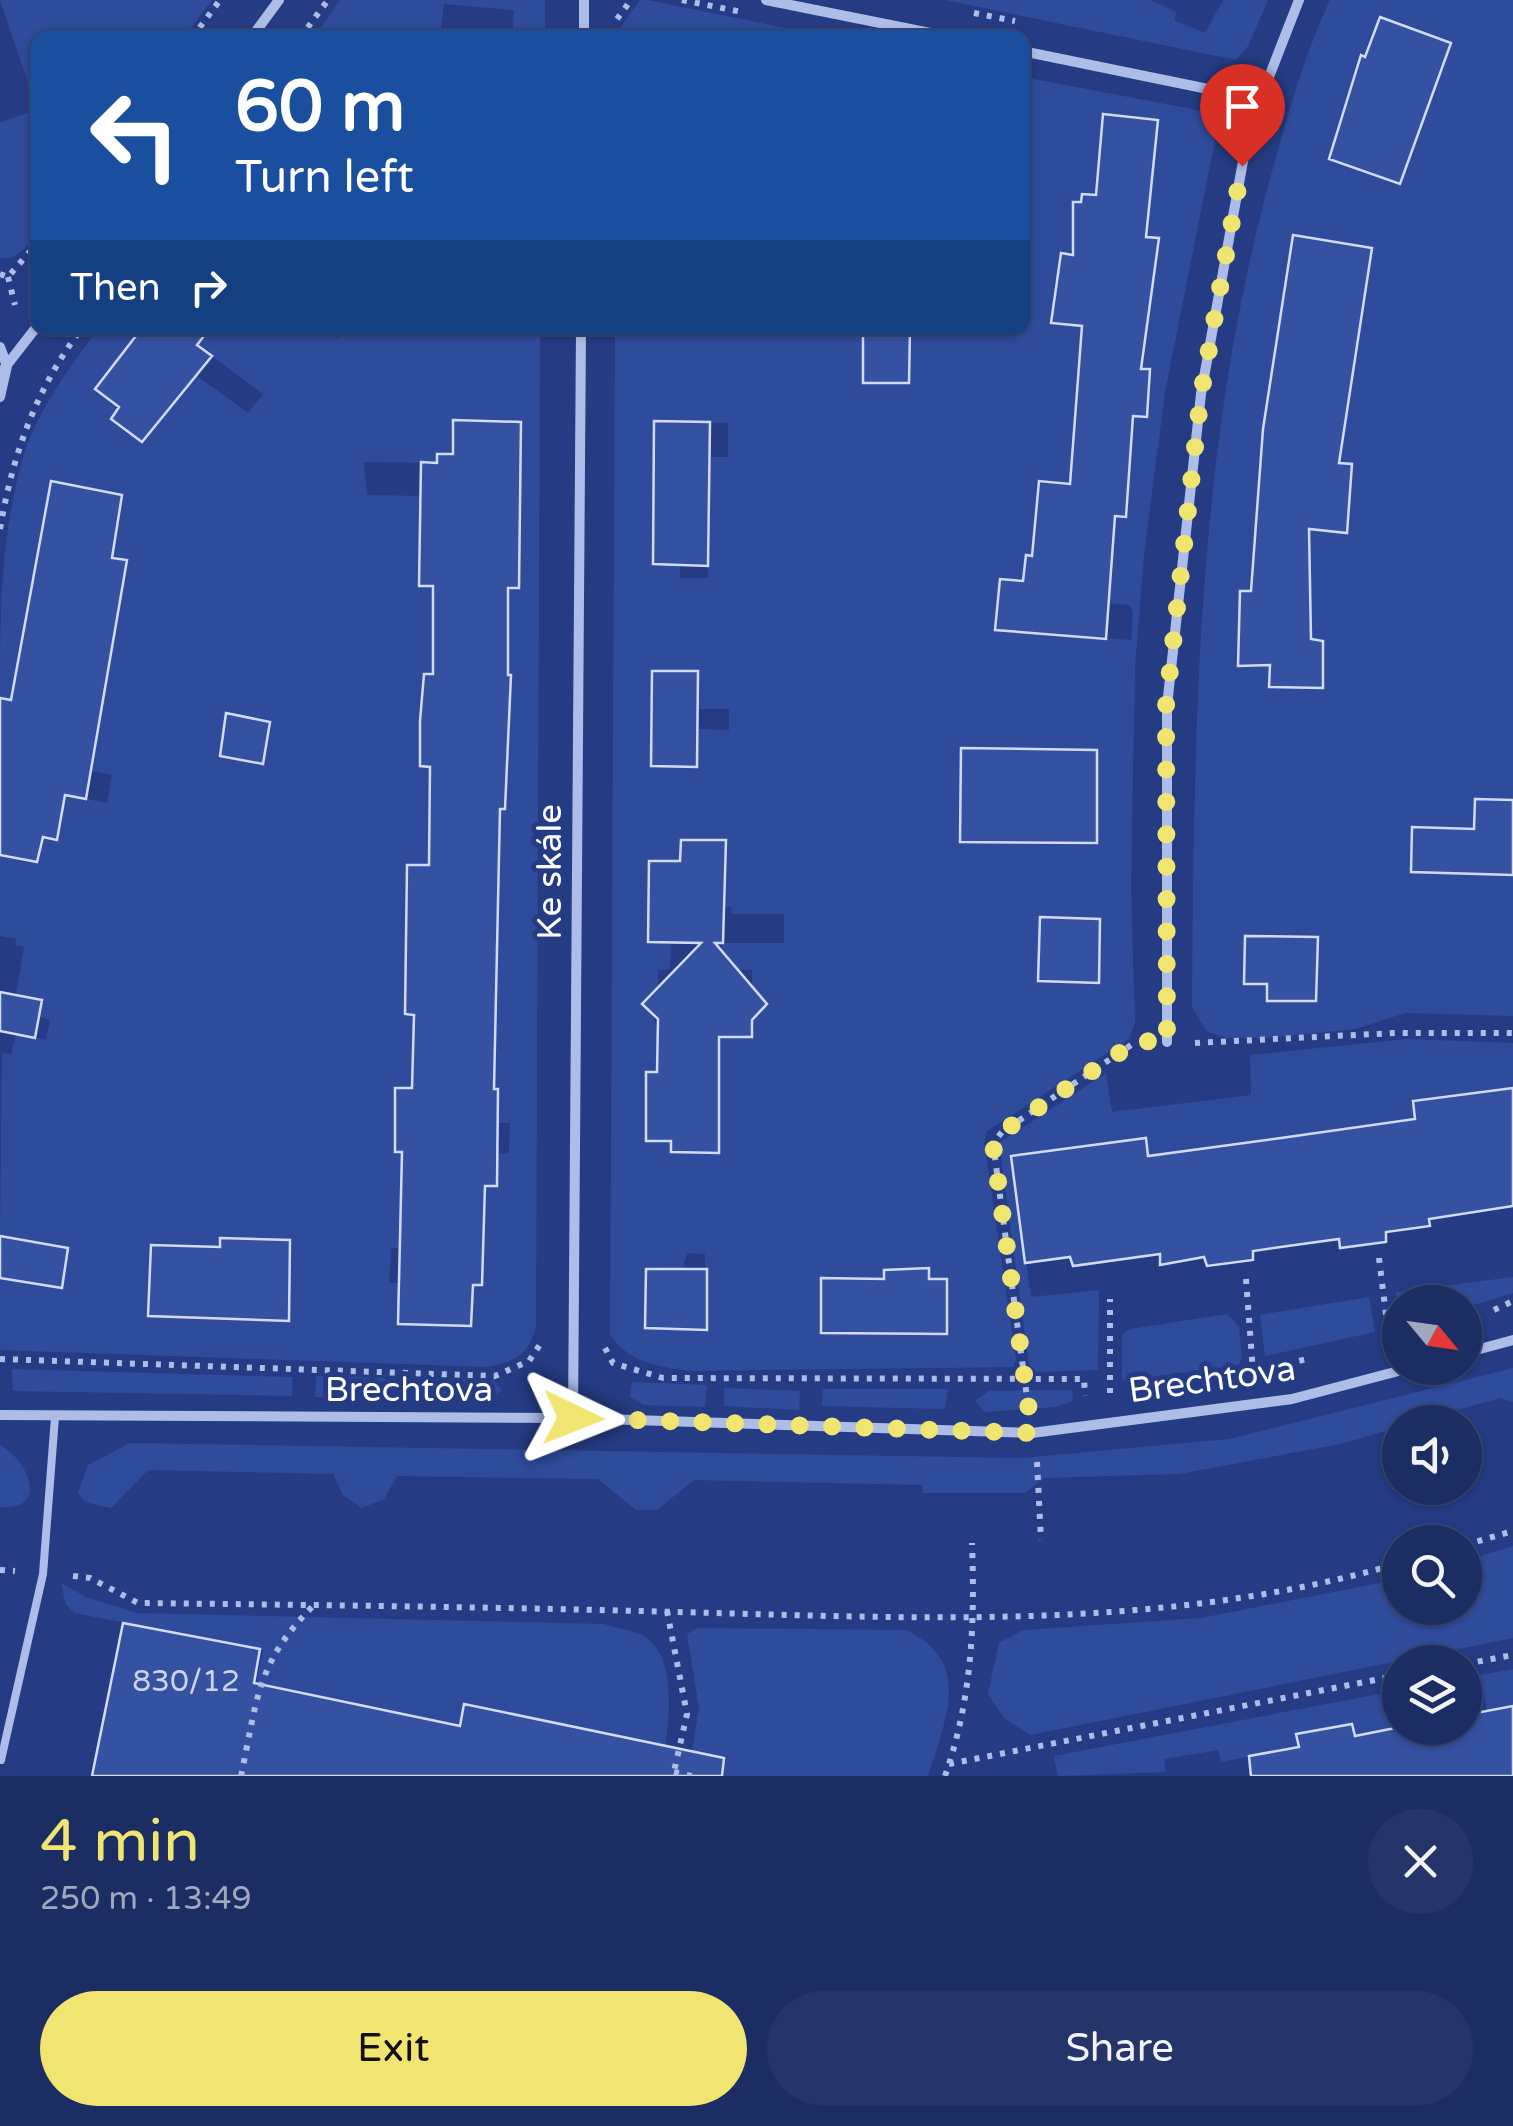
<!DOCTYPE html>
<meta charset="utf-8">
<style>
:root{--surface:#1c2d63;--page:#253569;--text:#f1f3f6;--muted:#a0a8be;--line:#3a4978;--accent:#f1e572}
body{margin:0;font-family:"Varela Round",sans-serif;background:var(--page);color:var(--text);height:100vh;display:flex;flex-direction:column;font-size:38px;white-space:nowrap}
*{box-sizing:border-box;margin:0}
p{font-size:32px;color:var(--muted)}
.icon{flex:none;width:55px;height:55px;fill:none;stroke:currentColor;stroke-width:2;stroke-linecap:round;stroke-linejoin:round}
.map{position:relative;height:1776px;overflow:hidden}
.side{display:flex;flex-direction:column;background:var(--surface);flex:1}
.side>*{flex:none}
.top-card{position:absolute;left:30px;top:30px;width:1000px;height:305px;border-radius:20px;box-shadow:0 2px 8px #0004,0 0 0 2px var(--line);background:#1a4fa0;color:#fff;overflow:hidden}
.needle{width:65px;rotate:119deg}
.tools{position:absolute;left:1382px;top:1285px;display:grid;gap:20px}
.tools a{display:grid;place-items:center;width:100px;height:100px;border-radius:50%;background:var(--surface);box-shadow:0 2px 8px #0004,0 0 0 2px var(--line);font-size:50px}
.pin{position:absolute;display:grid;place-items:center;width:85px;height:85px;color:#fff;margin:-102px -42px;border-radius:50% 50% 50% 0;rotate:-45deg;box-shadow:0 0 10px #0007}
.pin .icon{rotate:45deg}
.me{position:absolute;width:110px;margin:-55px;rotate:92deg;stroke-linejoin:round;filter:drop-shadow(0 0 8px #0008)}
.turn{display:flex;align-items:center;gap:35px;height:210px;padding:0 40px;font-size:45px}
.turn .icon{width:130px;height:130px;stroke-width:2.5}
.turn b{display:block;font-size:70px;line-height:85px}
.then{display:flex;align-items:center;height:95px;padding:0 40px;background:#0003;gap:20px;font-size:38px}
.round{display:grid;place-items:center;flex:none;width:105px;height:105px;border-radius:52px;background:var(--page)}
.head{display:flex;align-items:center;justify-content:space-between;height:170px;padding:0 40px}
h1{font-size:60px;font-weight:600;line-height:75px;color:var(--accent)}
.action{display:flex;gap:20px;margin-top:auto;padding:20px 40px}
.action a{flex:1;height:115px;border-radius:60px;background:var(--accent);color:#111;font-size:40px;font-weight:600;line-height:115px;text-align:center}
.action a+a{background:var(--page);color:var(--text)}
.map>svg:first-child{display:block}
</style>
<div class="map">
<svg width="1513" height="1776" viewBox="0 0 1513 1776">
<rect width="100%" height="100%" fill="#253c84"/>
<path fill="#2f4c9c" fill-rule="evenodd" d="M 0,0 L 212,0 L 184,37 L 38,38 L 37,231 C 27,246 20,260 0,258 L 0,123 L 37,109 Z
M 340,0 L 545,0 L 545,37 L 512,37 L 514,10 L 444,4 L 440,37 L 314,37 Z
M 640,0 L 647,0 L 831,37 L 685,33 L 684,37 L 622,37 L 622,26 Z
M 945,0 L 1150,0 L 1177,12 L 1174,20 L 1205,33 L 1223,0 L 1268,0 L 1248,46 L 1236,60 Z
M 1330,0 L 1513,0 L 1513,800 L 1475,799 L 1474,829 L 1412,827 L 1411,871 L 1513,875 L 1513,1016 L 1405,1013 L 1356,1029 L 1264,1038 L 1228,1038 L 1207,1032 L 1192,1007 C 1194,729 1196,450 1270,179 C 1287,118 1303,58 1330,0 ZM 1380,18 L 1451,43 L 1400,183 L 1329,159 L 1360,56 L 1365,57 ZM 1293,236 L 1372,248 L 1346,410 L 1268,397 ZM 1259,464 L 1278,466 L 1347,533 L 1256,523 L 1257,495 L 1264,495 L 1266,469 ZM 1310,591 L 1311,639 L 1323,641 L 1270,665 L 1238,665 L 1240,592 ZM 1317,938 L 1316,1001 L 1268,1000 L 1267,984 Z
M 1023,77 L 1213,113 L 1218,125 L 1165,392 L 1144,555 L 1135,667 L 1131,888 L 1135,1023 L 1129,1039 L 987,1131 L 984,1142 L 1016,1360 L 1013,1367 L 689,1371 C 656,1366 630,1363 610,1335 L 615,328 L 863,328 L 863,383 L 909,383 L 910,328 L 1022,328 ZM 1103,114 L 1157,120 L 1146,237 L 1151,295 L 1137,331 L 1051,322 L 1055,280 L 1069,251 L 1074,251 L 1073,202 L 1081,202 L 1083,195 L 1096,195 ZM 1135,368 L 1150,369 L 1146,417 L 1130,416 ZM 654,421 L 728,423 L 728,457 L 709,457 L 708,578 L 680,578 L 680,565 L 653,564 ZM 1039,481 L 1128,488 L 1126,517 L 1115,516 L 1108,603 L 1129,605 L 1133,611 L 1131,640 L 996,630 L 1000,580 L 1029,582 L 1027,555 L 1032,556 ZM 652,671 L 698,671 L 698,709 L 729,709 L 729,730 L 697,729 L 696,767 L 652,766 ZM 961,749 L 1097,750 L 1097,842 ZM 681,840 L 726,840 L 724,907 L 731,907 L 732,914 L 784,914 L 784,943 L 722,943 L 722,969 L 752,970 L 752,987 L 658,1036 L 649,997 L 658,987 L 658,970 L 670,969 L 671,942 L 648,941 L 649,862 L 680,861 ZM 1040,918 L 1099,983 L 1038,981 ZM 646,1072 L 719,1152 L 672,1152 L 671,1141 L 646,1140 ZM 687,1253 L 705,1254 L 707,1330 L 646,1269 L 683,1269 ZM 929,1268 L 929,1279 L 947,1279 L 821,1333 L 822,1278 L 849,1278 L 849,1290 L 883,1291 L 884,1270 Z
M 99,328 L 142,328 L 96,389 L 119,407 L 111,419 L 151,431 L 163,417 L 182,365 L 209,328 L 324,328 L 339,339 L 343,328 L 440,328 L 441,332 L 459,332 L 459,328 L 540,328 L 536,1326 C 528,1356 516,1361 487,1367 L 0,1350 L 0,1278 L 62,1288 L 68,1249 L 0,1236 L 2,1053 L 11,1054 L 16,1034 L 46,1040 L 50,1020 L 39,1017 L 41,1000 L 16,995 L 24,947 L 15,945 L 17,939 L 0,936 L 0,855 L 37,862 L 43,837 L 57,839 L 60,823 L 51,792 L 107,803 L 112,775 L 91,771 L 100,716 L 0,698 C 0,617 0,539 22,461 C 36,412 69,368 99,328 ZM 212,356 L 263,394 L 248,413 L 197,376 ZM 454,420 L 521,422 L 519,588 L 419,586 L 420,496 L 367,495 L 364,462 L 437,463 L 438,454 L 451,454 L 452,497 ZM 51,481 L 122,495 L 112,558 L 128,561 L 111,656 L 22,640 ZM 433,631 L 511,676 L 505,763 L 509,766 L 430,808 L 430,767 L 420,765 L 424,675 L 433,674 ZM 226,713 L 270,722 L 263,764 L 220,756 ZM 407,865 L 498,866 L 497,944 L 407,944 ZM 406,946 L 497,946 L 495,1016 L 414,1033 L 414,1015 L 405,1014 ZM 396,1088 L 498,1089 L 497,1123 L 510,1123 L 509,1153 L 497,1154 L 497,1186 L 403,1185 L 402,1152 L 395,1151 ZM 221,1238 L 218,1318 L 148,1316 L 151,1245 L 220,1247 ZM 391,1248 L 483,1251 L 482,1285 L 389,1283 Z
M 1407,1039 L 1513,1043 L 1513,1088 L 1413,1101 L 1415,1119 L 1148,1156 L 1145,1138 L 1012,1156 L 1031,1297 L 1099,1290 L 1098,1370 L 1037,1372 L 1029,1365 L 999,1143 L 1106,1073 L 1112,1112 L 1251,1095 L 1250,1055 Z
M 1513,1277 L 1513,1293 L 1465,1308 L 1465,1302 L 1400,1302 L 1399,1324 L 1396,1292 Z
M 1369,1297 L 1375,1332 L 1265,1356 L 1260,1315 Z
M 1227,1314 L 1239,1326 L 1242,1359 L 1238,1365 L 1122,1381 L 1122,1334 L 1130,1329 Z
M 1513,1368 L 1513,1402 L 1500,1398 L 1415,1422 L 1400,1422 L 1400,1427 L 1340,1444 L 1179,1474 L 1044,1478 L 1025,1493 L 923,1493 L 922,1485 L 694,1480 L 657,1510 L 636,1510 L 598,1479 L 397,1476 L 384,1499 L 362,1508 L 343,1495 L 333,1474 L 148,1470 L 111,1508 L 85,1502 L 78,1493 L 88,1465 L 130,1443 L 1022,1458 L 1229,1439 Z
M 12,1369 L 293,1377 L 292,1396 L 13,1391 Z
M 316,1376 L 385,1378 L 385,1398 L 315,1397 Z
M 403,1379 L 493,1380 L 502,1390 L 490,1398 L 401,1400 Z
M 632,1382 L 707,1385 L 705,1407 L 644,1405 L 630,1397 Z
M 724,1388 L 800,1391 L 799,1410 L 724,1406 Z
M 823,1389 L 948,1389 L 945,1409 L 822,1406 Z
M 1072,1390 L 1073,1401 L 1055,1407 L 985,1412 L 975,1401 L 989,1391 Z
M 0,1445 C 30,1462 49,1511 0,1507 Z
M 1513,1546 L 1513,1638 L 1030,1735 L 1004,1718 L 988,1694 L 999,1643 L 1023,1630 L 1201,1618 L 1400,1579 L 1400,1608 L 1465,1608 L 1465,1561 Z
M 61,1583 L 86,1597 L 137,1613 L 604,1624 C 615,1628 631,1630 642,1635 C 683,1657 667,1740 660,1776 L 660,1744 L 465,1705 L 460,1726 L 267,1686 L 237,1776 L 263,1650 L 75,1613 L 66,1605 Z
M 698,1628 L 906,1630 C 974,1663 945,1719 928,1776 L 688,1776 L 699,1708 L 687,1634 Z
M 1513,1669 L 1513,1706 L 1487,1711 L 1485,1698 L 1465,1702 L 1465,1678 Z
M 1400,1690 L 1400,1727 L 1355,1736 L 1352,1724 L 1297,1734 L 1299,1747 L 1221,1762 L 1218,1750 L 1164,1759 L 1166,1772 L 1058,1776 L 1054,1756 Z"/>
<path fill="#3551a1" stroke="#d2dbf6" stroke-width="2.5" d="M 1380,17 L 1451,43 L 1400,184 L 1329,159 L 1361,55 L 1365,57 Z
M 1103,114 L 1158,120 L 1146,237 L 1159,238 L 1141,369 L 1150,369 L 1147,417 L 1133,416 L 1126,517 L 1115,516 L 1106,639 L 995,630 L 1000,579 L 1023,581 L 1026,555 L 1032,556 L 1039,481 L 1070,484 L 1082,326 L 1051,323 L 1061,253 L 1073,255 L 1073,202 L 1081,202 L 1082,194 L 1096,195 Z
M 1293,235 L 1372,248 L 1339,463 L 1352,464 L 1347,533 L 1309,529 L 1311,639 L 1323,641 L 1323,688 L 1269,687 L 1270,665 L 1238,666 L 1240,591 L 1251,591 L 1263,429 Z
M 142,328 L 210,328 L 197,345 L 212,356 L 142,442 L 111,419 L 119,407 L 95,389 Z
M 863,328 L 910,328 L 909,383 L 863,383 Z
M 453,420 L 521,422 L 519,588 L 508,588 L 508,675 L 511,675 L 505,809 L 500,809 L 494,1089 L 498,1089 L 497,1186 L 485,1186 L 482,1285 L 473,1285 L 471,1326 L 398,1324 L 402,1152 L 395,1152 L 395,1088 L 412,1088 L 414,1015 L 405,1014 L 407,865 L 429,865 L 430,767 L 420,766 L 420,721 L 424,674 L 433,674 L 433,586 L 419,586 L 421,462 L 437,463 L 437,454 L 453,454 Z
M 654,421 L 710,422 L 708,566 L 653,564 Z
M 51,481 L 122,495 L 112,558 L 127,560 L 86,799 L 65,795 L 57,840 L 43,837 L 37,862 L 0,855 L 0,698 L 11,700 Z
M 652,671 L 698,671 L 697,767 L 651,766 Z
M 226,713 L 270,722 L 263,764 L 220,756 Z
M 961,748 L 1097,750 L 1097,843 L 960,842 Z
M 1475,799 L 1513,800 L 1513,875 L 1411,872 L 1412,827 L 1474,829 Z
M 681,840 L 726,840 L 723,943 L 715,943 L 767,1004 L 752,1020 L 752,1037 L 719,1037 L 719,1153 L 671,1152 L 671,1141 L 646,1141 L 646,1072 L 657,1072 L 658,1019 L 642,1004 L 701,943 L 648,942 L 649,861 L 680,861 Z
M 1040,917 L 1100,919 L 1099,983 L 1038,981 Z
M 1245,936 L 1318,937 L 1316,1001 L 1267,1001 L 1267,984 L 1244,984 Z
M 0,992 L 42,1000 L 35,1038 L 0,1031 Z
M 1513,1088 L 1513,1206 L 1429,1219 L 1430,1226 L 1386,1232 L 1386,1242 L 1340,1248 L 1339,1239 L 1295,1245 L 1253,1251 L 1253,1260 L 1207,1266 L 1204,1257 L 1160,1265 L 1160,1254 L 1073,1266 L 1070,1257 L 1025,1263 L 1011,1156 L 1146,1138 L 1148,1156 L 1281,1138 L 1415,1119 L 1413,1101 Z
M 0,1236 L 68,1248 L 62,1288 L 0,1278 Z
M 220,1238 L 290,1240 L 289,1321 L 148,1316 L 151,1245 L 220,1247 Z
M 929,1268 L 929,1279 L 947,1279 L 947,1334 L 821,1333 L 821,1278 L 884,1279 L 884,1270 Z
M 646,1269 L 707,1269 L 707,1330 L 645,1328 Z
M 123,1623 L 260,1649 L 254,1683 L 460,1726 L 464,1704 L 724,1758 L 722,1776 L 92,1776 Z
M 1513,1706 L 1513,1776 L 1251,1776 L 1249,1756 L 1299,1747 L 1296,1734 L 1352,1724 L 1355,1736 L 1400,1727 L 1465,1728 L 1465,1715 Z"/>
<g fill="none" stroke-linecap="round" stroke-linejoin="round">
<path stroke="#aebde8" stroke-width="6" stroke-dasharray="5 8" stroke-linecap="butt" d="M 682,0 L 742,12
M 974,13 L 1015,21
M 617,19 L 631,0
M 192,38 L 220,0
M 300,38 L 328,0
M 0,274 L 8,277 L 38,242
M 8,277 L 15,305
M 0,529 C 13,453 36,389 82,328
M 1195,1043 L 1395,1033 L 1513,1033
M 1379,1258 L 1389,1339
M 1246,1279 L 1253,1372
M 1494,1310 L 1513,1301
M 605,1348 L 613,1363 L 663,1378 L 1084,1379 L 1085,1396
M 0,1359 L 495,1376 L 529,1361 L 541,1343
M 1274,1367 L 1311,1358
M 1110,1393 L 1110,1299
M 1028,1405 L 993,1143 L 1002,1132 L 1137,1041
M 1037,1462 L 1041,1540
M 1465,1545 L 1513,1531
M 0,1570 L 15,1571
M 73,1576 L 90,1578 L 138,1603 C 318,1605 498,1607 677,1612 C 920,1618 1164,1632 1400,1563
M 667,1611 L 687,1714 L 673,1776
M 1465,1664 L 1513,1655
M 949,1764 L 1400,1675
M 674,1772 L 692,1776
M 241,1776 C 257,1701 256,1663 313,1606
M 945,1776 C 972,1699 975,1623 972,1543"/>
<path stroke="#aebde8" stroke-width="8" d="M 1,1760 L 43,1574 L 55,1417"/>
<path stroke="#aebde8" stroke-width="10" d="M 766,0 L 955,38
M 251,38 L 279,0
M 584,38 L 584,0
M 1022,51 L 1257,99
M 0,347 L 7,366 L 0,397
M 0,374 L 38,325
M 1167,1042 L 1167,706 L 1201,394 L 1249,128 L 1299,0
M 1465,1353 L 1513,1340
M 0,1415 L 573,1418 L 1032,1433 L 1292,1399 L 1410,1368
M 573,1418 L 581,328"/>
</g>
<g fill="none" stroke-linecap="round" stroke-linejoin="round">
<path stroke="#f1e572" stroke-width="18" stroke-dasharray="0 32.4" d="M 573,1418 L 1032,1433 L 993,1144 L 1002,1132 L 1137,1041 L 1167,1042 L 1166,706 L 1201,394 L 1242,166"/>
</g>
<g text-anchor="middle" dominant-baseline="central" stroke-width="10" stroke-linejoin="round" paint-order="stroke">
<g font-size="30" fill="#ccd4e8">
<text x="186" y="1681">830/12</text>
</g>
<g font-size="35" fill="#fff" stroke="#253c84">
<text transform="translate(550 872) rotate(-90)">Ke skále</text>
<text transform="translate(1212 1380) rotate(-8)">Brechtova</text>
<text x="409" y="1390">Brechtova</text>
</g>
</g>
</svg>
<div class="tools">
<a><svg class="needle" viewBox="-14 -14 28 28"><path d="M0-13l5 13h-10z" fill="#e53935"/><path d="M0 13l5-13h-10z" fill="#a0a8be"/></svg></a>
<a><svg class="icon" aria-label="sound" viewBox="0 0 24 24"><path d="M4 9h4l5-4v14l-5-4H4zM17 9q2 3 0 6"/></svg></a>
<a><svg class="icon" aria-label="search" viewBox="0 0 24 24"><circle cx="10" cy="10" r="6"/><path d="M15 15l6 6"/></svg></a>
<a><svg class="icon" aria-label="layers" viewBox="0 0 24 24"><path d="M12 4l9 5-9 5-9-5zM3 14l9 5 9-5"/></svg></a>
</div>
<div class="pin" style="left:1242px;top:166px;background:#d93025"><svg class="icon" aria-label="arrive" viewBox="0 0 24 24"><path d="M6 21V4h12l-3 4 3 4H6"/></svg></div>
<svg class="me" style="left:573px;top:1418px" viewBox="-20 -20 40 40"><path d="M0-17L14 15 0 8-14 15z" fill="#f1e572" stroke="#fff" stroke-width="4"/></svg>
<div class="top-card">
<div class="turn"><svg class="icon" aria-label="left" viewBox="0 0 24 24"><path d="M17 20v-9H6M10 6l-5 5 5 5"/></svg><div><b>60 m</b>Turn left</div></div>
<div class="then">Then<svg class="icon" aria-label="right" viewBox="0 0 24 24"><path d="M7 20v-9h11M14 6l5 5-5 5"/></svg></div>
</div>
</div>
<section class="side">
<div class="head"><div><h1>4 min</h1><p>250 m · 13:49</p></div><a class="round"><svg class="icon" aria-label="close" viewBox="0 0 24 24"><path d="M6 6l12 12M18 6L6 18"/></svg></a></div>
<div class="action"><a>Exit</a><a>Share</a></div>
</section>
